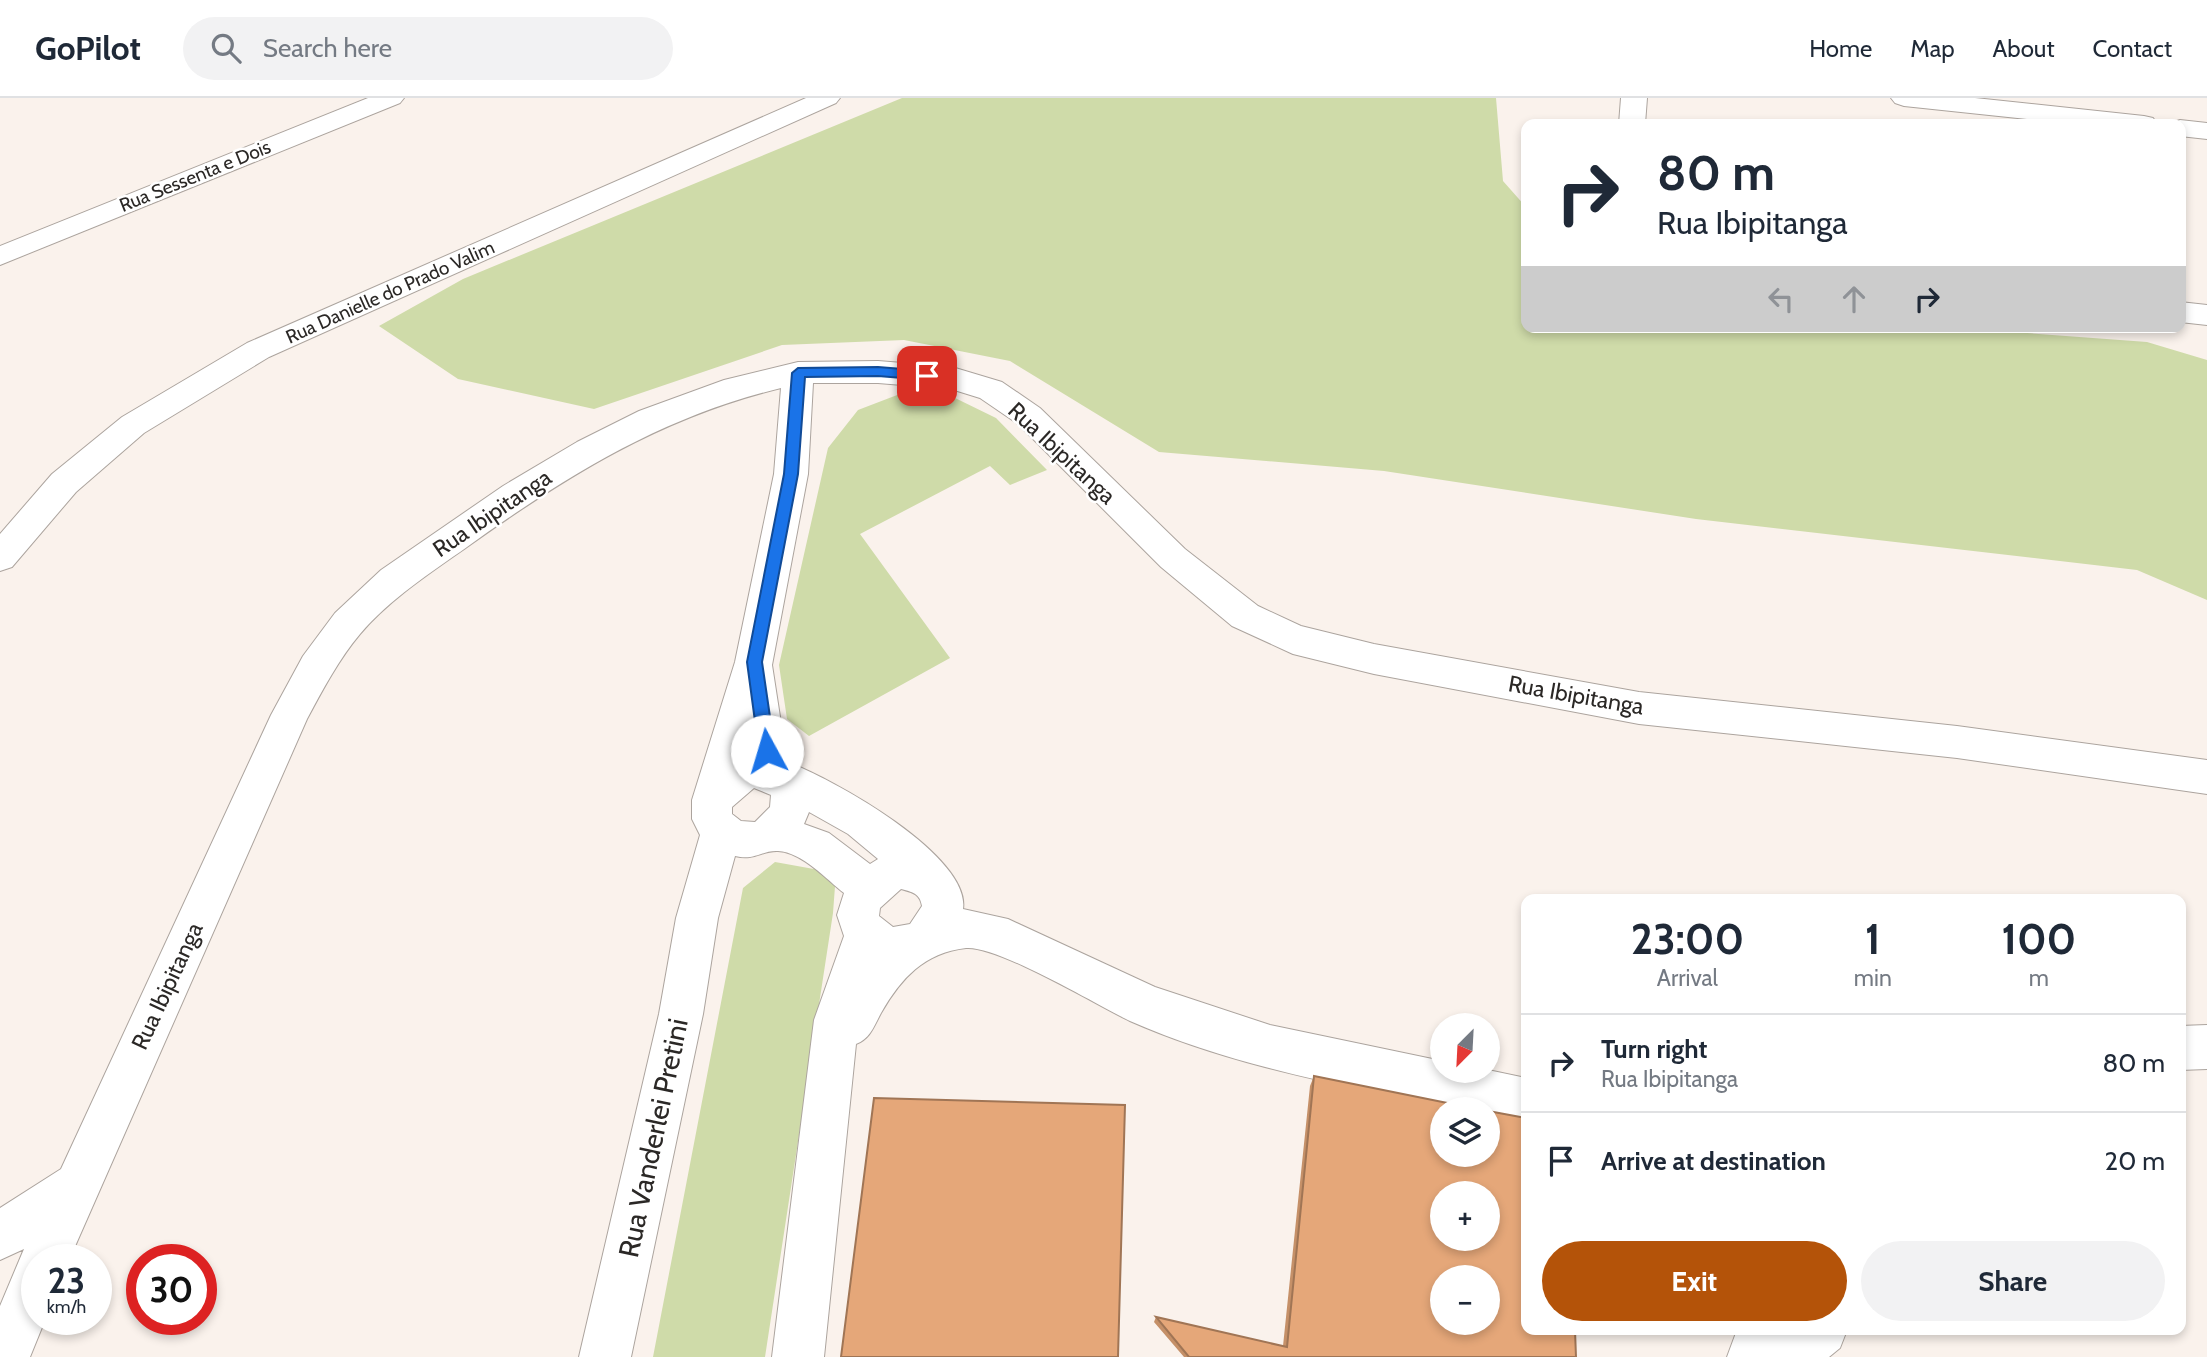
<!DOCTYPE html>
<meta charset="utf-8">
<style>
:root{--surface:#fff;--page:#f2f2f3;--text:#1f2937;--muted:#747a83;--line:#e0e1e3;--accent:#b45309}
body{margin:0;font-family:Cabin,sans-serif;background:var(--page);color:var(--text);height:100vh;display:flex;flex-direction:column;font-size:26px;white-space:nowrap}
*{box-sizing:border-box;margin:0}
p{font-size:23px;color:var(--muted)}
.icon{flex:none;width:38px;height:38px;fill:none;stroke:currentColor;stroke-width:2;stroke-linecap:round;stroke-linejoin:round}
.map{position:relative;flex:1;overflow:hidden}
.panel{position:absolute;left:1521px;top:796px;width:665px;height:441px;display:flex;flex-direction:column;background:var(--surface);border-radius:14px;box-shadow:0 4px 10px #0003}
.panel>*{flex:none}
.hud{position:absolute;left:1521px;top:21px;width:665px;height:214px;border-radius:14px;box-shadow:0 4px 10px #0003;background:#fff;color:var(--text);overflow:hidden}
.needle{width:46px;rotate:204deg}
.buttons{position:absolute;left:1430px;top:915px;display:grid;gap:14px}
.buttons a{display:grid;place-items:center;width:70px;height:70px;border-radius:50%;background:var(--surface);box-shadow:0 4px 10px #0003;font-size:35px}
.speed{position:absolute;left:21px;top:1146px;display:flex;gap:14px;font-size:35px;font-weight:700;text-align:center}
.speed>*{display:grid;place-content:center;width:91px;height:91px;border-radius:50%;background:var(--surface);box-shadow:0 4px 10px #0003;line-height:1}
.speed small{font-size:18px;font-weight:400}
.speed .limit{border:10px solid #d22;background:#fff;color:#111}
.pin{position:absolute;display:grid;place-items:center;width:60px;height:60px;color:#fff;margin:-30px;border-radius:14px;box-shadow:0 4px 10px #0006}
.me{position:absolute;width:77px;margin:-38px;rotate:354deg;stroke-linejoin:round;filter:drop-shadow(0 0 5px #0008)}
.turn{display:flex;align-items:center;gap:24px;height:147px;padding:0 21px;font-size:32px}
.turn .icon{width:91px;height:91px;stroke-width:2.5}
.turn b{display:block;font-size:49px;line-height:60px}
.lanes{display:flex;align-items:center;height:66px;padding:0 21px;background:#0003;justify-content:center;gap:35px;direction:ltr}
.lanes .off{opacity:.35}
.eta{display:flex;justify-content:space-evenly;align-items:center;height:119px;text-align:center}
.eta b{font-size:42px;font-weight:700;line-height:49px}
.primary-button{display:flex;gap:14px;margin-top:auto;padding:14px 21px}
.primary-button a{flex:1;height:80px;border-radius:42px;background:var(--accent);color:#fff;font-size:28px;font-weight:700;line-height:80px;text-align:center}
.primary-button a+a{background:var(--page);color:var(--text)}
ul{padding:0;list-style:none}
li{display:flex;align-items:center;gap:21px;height:98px;padding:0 21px;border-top:2px solid var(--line)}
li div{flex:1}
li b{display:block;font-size:26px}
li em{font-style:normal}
header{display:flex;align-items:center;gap:42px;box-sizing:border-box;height:98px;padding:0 35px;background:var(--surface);border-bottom:2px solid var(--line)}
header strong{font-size:33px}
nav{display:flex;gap:38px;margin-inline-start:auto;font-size:24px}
.search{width:490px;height:63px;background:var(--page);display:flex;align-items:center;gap:18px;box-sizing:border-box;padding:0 24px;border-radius:38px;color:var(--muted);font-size:26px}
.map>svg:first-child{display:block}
</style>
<header>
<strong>GoPilot</strong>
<div class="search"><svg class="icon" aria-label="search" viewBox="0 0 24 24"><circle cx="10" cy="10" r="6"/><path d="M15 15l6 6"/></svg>Search here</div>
<nav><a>Home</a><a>Map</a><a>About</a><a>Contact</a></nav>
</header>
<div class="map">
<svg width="2207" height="1259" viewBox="0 0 2207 1259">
<rect width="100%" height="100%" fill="#faf2ec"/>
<path fill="#cfdba9" d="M 902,0 L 1496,0 L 1503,83 L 1526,109 L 1526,229 L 1947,229 L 2147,244 L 2207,262 L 2207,502 L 2137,472 L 1696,421 L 1384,373 L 1159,354 L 1010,263 L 904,242 L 782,247 L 594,311 L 458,281 L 379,228 L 463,181 Z
M 905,294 L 953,299 L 996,320 L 1047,372 L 1010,387 L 990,368 L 860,436 L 950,560 L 809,638 L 787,621 L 779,567 L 828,350 L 858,312 Z
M 775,764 L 836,775 L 833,815 L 765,1259 L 653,1259 L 743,790 Z"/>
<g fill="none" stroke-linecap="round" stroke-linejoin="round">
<g stroke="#aca49e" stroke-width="2">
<path id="street" d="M 368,0 L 404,0 L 400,5 L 0,167 L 0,148 Z
M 806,0 L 840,0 L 836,5 L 269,259 L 144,335 L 76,394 L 12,469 L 0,473 L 0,436 L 52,376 L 122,319 L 247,245 Z
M 1621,0 L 1647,0 L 1645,26 L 1619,26 Z
M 1891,0 L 1975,0 L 2144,18 L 2153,20 L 2157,26 L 2074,26 L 1904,8 L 1895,5 Z
M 2180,22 L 2207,25 L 2207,41 L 2180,38 L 2180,26 L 2169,26 Z
M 2180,204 L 2207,207 L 2207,227 L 2180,224 Z
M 878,263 L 952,269 L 1002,284 L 1040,310 L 1185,451 L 1258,508 L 1301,528 L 1374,546 L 1639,594 L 1957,628 L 2207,662 L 2207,696 L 1957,660 L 1639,626 L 1374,576 L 1293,556 L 1232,528 L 1161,469 L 1018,326 L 980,300 L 951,291 L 878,285 L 813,285 L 808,376 L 772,567 L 787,664 C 832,680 971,758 963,811 L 1008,821 L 1155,889 L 1270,927 L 1442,963 L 1442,973 L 1488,972 L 1526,980 L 1526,1026 L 1488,1018 L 1488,1012 L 1458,1012 C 1348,988 1234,969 1130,923 C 1097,907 997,847 966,850 C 924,855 901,880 881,915 C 874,928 870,941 856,946 L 824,1259 L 772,1259 L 814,922 L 844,838 L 837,817 L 844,795 C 827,782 802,754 778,753 C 762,752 755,763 735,758 L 718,820 L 703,916 L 631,1259 L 579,1259 L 659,916 L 676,820 L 700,737 L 692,721 L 692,702 L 735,564 L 774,376 L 781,290 C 661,319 566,378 467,449 C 430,475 390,501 360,536 C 339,561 323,591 307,621 L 69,1162 L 37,1162 L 37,1222 L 45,1222 L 30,1259 L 0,1259 L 0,1208 L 24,1151 L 0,1162 L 0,1110 L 61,1071 L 271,617 L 303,558 L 335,515 L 381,472 L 503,388 L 577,344 L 639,313 L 724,282 L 798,264 ZM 754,690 L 771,697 L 770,709 L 755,724 L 741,723 L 732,716 L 732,709 ZM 809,714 L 848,736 L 878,761 L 870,766 L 829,735 L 804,726 ZM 901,791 C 912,794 920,795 922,808 L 910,826 L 893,829 L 879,818 L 880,810 Z
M 2207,927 L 2207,971 L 2180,972 L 2180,928 Z
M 1737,1232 L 1847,1232 L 1840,1250 L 1829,1259 L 1727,1259 Z"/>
</g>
<use href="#street" fill="#fff" fill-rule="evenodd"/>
</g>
<path fill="#c59068" d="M 1314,978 L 1576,1259 L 1184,1259 L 1154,1224 L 1156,1219 L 1283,1248 L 1310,988 Z"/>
<path fill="#e5a779" stroke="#a07555" stroke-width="2" fill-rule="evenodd" d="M 1314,978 L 1482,1012 L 1442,1012 L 1442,1057 L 1488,1057 L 1488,1013 L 1526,1020 L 1526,1232 L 1575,1232 L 1576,1259 L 1189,1259 L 1156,1219 L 1287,1249 ZM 1442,1096 L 1488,1096 L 1488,1141 L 1442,1141 ZM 1442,1180 L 1488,1180 L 1488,1225 L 1442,1225 Z
M 874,1000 L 1125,1007 L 1118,1259 L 841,1259 Z"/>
<path fill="#1a73e8" stroke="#114b97" stroke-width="2" d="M 878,269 L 927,273 L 933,278 L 927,282 L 878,278 L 805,279 L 798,376 L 762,564 L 775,653 L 767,660 L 759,653 L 747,564 L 784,376 L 792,275 L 798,270 Z"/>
<g text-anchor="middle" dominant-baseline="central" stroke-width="5" stroke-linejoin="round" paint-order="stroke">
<g font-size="19" fill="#2b2826" stroke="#fff">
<text transform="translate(195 78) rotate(-22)">Rua Sessenta e Dois</text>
<text transform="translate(390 194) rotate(-24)">Rua Danielle do Prado Valim</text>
</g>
<g font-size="23" fill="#2b2826" stroke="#fff">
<text transform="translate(1062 355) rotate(43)">Rua Ibipitanga</text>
<text transform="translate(492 415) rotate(-34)">Rua Ibipitanga</text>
<text transform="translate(1576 597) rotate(10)">Rua Ibipitanga</text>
<text transform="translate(167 888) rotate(-65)">Rua Ibipitanga</text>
</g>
<g font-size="28" fill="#2b2826" stroke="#fff">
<text transform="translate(653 1040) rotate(-78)">Rua Vanderlei Pretini</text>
</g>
</g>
</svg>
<div class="buttons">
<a><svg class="needle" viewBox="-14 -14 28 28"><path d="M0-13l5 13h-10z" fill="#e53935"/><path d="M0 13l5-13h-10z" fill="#747a83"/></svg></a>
<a><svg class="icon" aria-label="layers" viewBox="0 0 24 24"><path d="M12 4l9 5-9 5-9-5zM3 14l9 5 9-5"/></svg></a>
<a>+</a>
<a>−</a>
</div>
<div class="speed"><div>23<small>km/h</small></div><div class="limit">30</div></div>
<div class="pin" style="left:927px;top:278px;background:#d93025"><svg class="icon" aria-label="arrive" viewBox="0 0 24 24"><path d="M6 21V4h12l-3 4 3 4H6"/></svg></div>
<svg class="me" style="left:767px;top:653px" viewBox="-20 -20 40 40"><circle r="19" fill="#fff"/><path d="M0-13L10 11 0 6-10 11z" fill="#1a73e8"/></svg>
<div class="hud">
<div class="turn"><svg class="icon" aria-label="right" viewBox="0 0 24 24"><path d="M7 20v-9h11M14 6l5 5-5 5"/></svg><div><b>80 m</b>Rua Ibipitanga</div></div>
<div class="lanes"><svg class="icon off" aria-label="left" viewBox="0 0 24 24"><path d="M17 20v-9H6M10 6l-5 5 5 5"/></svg><svg class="icon off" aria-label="ahead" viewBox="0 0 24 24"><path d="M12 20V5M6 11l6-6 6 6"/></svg><svg class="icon" aria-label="right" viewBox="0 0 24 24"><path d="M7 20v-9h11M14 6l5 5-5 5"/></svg></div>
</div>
<section class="panel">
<div class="eta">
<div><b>23:00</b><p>Arrival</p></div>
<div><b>1</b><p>min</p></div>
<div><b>100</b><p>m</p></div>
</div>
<ul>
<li><svg class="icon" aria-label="right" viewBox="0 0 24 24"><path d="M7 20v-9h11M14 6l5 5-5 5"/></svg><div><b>Turn right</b><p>Rua Ibipitanga</p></div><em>80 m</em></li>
<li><svg class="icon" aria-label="arrive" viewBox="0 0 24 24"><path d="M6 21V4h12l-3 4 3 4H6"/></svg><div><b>Arrive at destination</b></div><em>20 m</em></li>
</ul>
<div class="primary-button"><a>Exit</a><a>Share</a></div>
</section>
</div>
